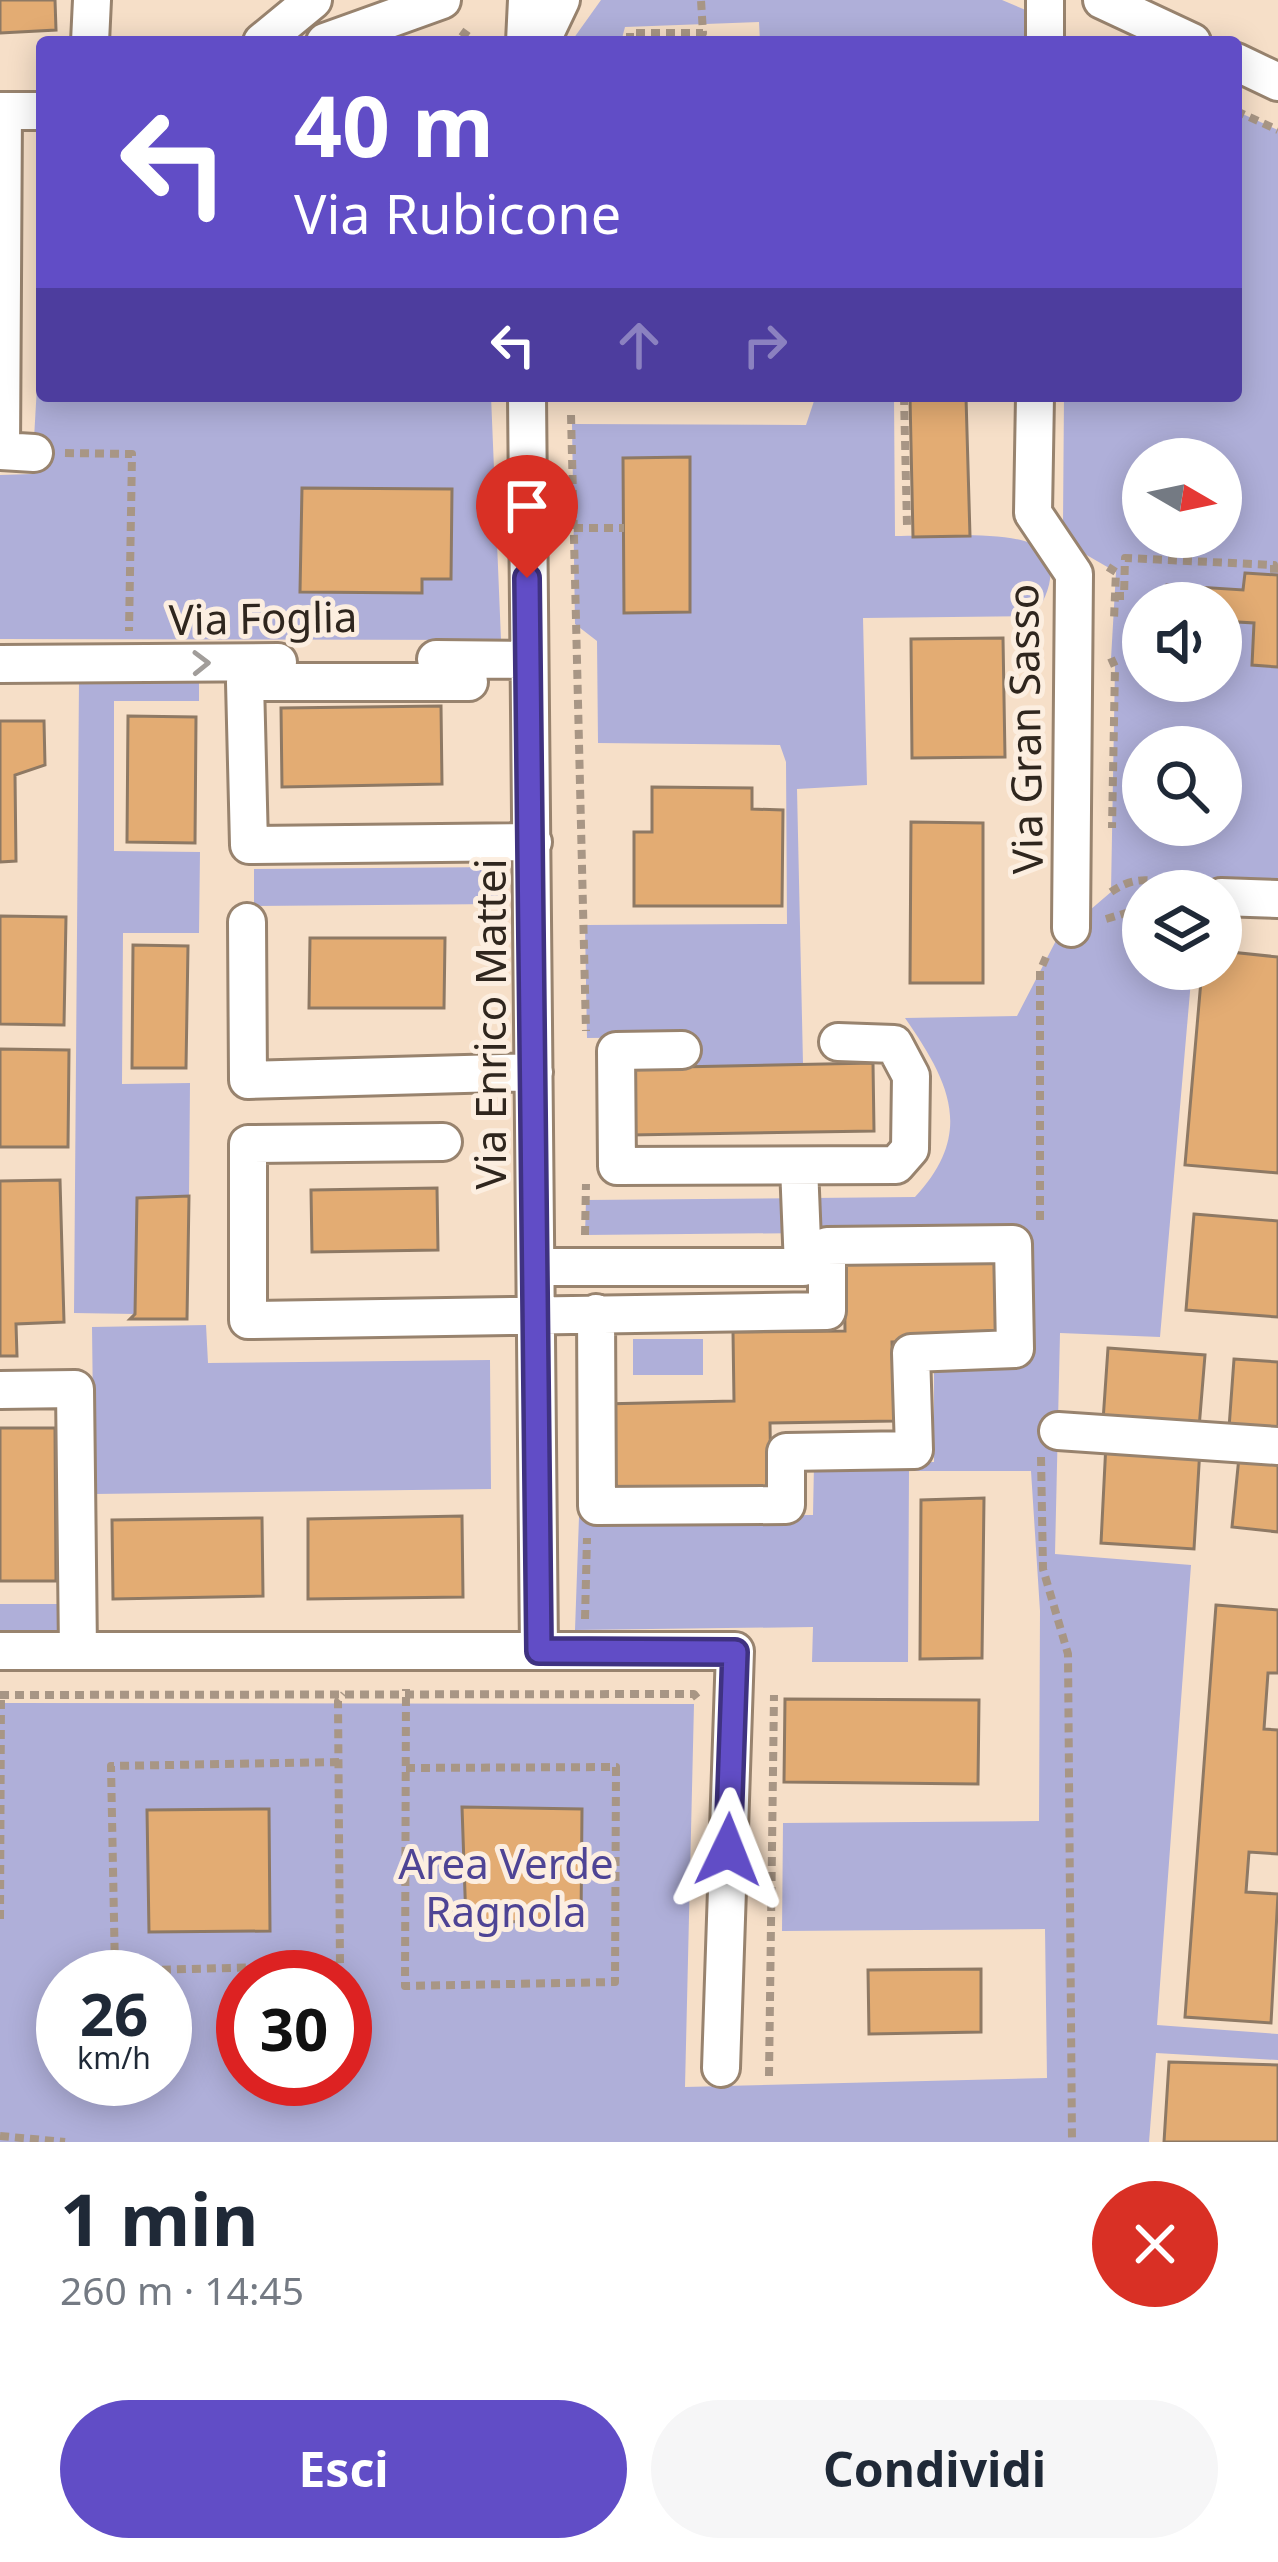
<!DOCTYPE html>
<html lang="it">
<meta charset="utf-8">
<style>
:root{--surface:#fff;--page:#f6f6f7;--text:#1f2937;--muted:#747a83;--accent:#614dc6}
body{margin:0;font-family:"Noto Sans",sans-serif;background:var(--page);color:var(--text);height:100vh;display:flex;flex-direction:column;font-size:45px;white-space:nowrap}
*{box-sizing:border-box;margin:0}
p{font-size:39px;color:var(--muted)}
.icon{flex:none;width:66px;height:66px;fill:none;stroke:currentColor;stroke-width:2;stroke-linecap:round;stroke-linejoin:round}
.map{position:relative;height:2142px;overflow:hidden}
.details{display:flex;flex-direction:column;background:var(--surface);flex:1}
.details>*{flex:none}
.hud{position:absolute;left:36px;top:36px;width:1206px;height:366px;border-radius:12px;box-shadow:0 6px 30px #0003;background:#614dc6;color:#fff;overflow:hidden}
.needle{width:78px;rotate:99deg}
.buttons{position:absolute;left:1122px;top:438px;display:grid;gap:24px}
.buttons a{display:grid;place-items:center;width:120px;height:120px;border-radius:50%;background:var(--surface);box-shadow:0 6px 30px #0003;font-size:60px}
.speed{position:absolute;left:36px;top:1950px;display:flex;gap:24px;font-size:60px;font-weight:700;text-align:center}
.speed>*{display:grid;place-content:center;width:156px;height:156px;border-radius:50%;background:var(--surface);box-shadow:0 6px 30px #0003;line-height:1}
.speed small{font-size:30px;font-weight:400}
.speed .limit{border:18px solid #d22;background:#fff;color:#111}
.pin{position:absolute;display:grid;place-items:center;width:102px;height:102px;color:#fff;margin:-123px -51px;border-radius:50% 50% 50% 0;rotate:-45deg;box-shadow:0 0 12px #0007}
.pin .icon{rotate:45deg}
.me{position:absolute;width:132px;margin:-66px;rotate:2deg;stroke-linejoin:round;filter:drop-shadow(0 0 9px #0008)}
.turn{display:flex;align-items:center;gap:42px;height:252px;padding:0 60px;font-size:54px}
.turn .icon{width:156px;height:156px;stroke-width:2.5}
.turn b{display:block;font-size:84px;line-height:102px}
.lanes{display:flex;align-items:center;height:114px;padding:0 60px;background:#0003;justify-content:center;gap:60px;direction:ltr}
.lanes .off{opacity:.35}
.round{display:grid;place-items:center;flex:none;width:126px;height:126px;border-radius:63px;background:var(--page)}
.head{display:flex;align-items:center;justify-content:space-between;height:204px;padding:0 60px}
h1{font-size:72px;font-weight:700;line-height:90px}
.cta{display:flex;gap:24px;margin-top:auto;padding:24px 60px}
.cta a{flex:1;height:138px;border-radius:72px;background:var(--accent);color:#fff;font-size:48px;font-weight:700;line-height:138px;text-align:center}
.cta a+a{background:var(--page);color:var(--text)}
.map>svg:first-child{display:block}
</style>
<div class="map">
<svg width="1278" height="2142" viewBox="0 0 1278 2142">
<rect width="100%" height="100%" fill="#f6dfc8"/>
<path fill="#afafd9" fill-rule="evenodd" d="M 601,0 L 1002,0 L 1028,11 L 1027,42 L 760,42 L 759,22 L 625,27 L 621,42 L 571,42 Z
M 1236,111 L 1278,130 L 1278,886 L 1204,884 L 1199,891 L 1143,891 L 1143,969 L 1192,969 L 1160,1337 L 1060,1333 L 1055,1554 L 1191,1565 L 1157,2025 L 1278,2034 L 1278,2060 L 1156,2053 L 1149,2142 L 0,2142 L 0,1703 L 694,1704 L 685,2087 L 1047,2078 L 1045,1929 L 782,1931 L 783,1823 L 1039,1821 L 1040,1611 L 1031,1471 L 909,1471 L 908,1662 L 812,1662 L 813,1627 L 575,1630 L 579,1517 L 813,1515 L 814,1464 L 934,1462 L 934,1364 L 1025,1361 L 1025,1231 L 585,1235 L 586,1200 L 915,1197 C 976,1132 948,1080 905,1018 L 1017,1016 L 1062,929 L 1082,926 L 1090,910 L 1111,892 L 1115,667 L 1111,659 L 1116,572 L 1071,546 L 1063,522 L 1064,396 L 1236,396 ZM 1143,459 L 1221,459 L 1221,537 L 1143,537 ZM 1143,603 L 1221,603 L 1221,681 L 1143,681 ZM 1143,747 L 1221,747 L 1221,825 L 1143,825 ZM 63,1977 L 165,1977 L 165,2079 L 63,2079 ZM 243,1977 L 345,1977 L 345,2079 L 243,2079 Z
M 40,333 L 42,396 L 491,396 L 501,640 L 0,639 L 0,475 L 32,474 Z
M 894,397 L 895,536 C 929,536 1000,531 1030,543 C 1063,557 1050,596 1033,616 L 863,618 L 867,785 L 797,789 L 803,1064 L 693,1067 L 692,1037 L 587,1038 L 585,925 L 787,924 L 786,762 L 780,745 L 598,743 L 597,641 L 575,624 L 572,424 L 806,425 L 815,398 Z
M 79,681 L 199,682 L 199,701 L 114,701 L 114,851 L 200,852 L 199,933 L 123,933 L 122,1084 L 190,1083 L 189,1196 L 137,1198 L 135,1314 L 74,1313 Z
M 500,867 L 500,904 L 254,906 L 254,869 Z
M 206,1325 L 208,1363 L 490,1360 L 491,1489 L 94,1494 L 92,1327 Z
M 633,1339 L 703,1339 L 703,1375 L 633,1375 Z
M 0,1604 L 67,1604 L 68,1633 L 0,1632 Z"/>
<path fill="#e3ac73" stroke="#8e7964" stroke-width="3" d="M 0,0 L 55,0 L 56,30 L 0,33 Z
M 966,397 L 970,536 L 913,537 L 910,398 Z
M 690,457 L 690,612 L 624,613 L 623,458 Z
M 302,488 L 452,489 L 451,579 L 422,579 L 422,593 L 300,592 Z
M 1245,573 L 1278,575 L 1278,667 L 1252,665 L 1254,623 L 1221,621 L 1221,603 L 1166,603 L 1167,585 L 1243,590 Z
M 1003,638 L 1005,757 L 912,758 L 911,639 Z
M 441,706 L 442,784 L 282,787 L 281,708 Z
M 128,716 L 196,717 L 195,843 L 127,842 Z
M 0,721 L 44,721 L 45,765 L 15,775 L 16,861 L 0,862 Z
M 652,787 L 752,788 L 752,809 L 783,810 L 782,906 L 634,906 L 634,832 L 652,832 Z
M 911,822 L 983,823 L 983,983 L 910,983 Z
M 0,916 L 66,917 L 64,1025 L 0,1024 Z
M 310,938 L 445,938 L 444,1008 L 309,1008 Z
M 133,945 L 188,946 L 186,1068 L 132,1068 Z
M 1221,951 L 1278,957 L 1278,1173 L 1185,1165 L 1202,969 L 1221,969 Z
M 0,1049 L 69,1050 L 68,1147 L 0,1147 Z
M 873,1063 L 874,1131 L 630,1135 L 629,1068 Z
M 60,1180 L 64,1322 L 16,1324 L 17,1356 L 0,1356 L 0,1181 Z
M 437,1188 L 438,1250 L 312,1252 L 311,1190 Z
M 189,1196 L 187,1319 L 130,1319 L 135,1314 L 137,1198 Z
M 1194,1214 L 1278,1221 L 1278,1317 L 1186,1310 Z
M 1002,1250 L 1003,1340 L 892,1342 L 894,1421 L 770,1423 L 771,1489 L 604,1491 L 602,1404 L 734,1401 L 733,1332 L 845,1331 L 844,1253 Z
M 1108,1348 L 1205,1355 L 1199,1428 L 1103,1421 Z
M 1234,1359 L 1278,1362 L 1278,1432 L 1229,1428 Z
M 0,1428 L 55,1428 L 56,1581 L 0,1581 Z
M 1106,1443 L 1200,1448 L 1194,1549 L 1101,1543 Z
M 1239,1457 L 1278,1461 L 1278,1532 L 1232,1527 Z
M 984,1498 L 982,1658 L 920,1659 L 921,1500 Z
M 462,1516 L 463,1597 L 308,1599 L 308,1519 Z
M 262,1518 L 263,1596 L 113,1599 L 112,1520 Z
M 1216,1605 L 1278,1610 L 1278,1673 L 1268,1673 L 1264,1729 L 1278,1730 L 1278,1854 L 1249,1852 L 1246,1892 L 1278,1894 L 1271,2023 L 1185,2017 Z
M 785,1699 L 979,1700 L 978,1784 L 784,1782 Z
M 462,1807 L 582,1809 L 581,1921 L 466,1922 Z
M 269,1809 L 270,1931 L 149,1932 L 147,1810 Z
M 981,1969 L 981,2032 L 869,2034 L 868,1970 Z
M 1169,2062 L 1278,2065 L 1278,2142 L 1164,2142 Z"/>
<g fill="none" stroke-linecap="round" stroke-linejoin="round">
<g stroke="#98836e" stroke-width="42">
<path id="minor" d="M 1102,0 L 1192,42
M 90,42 L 92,0
M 262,42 L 313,0
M 325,42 L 442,0
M 525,42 L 527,0
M 541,42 L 561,0
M 1045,42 L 1045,0
M 1236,62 L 1278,82
M 0,111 L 42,111
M 3,111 L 1,451 L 34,453
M 527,396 L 539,1651
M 1035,396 L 1033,513 L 1074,574 L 1071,928
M 436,659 L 527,660
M 0,664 L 278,662
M 469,682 L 245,682 L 249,845 L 533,842
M 1221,897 L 1278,899
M 247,922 L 248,1080 L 534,1072
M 682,1050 L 616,1051 L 617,1166 L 896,1165 L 910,1149 L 911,1076 L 894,1044 L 838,1042
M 443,1142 L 248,1144 L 248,1320 L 827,1311 L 827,1246 L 1013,1244 L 1015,1349 L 911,1353 L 914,1450 L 786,1452 L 786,1505 L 597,1506 L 596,1313
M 536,1267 L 803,1267 L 799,1166
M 0,1390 L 75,1389 L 78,1651
M 1058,1431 L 1278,1446
M 0,1651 L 735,1651 L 721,2068"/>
</g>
<path stroke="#a89685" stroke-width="8" stroke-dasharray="9 6" stroke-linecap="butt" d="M 461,31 L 476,42
M 630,42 L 630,33 L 703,33 L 701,0
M 1236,111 L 1278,130
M 904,396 L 907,525
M 571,415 L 586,1031
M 65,453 L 132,454 L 129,631
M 574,528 L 624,528
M 1108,567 L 1116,572 L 1114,619
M 1115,596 L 1124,596 L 1125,558 L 1274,565 L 1274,575
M 1111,658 L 1115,667 L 1112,828
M 1111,892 C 1136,874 1159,879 1184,891
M 1106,919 L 1143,908
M 1040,1220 L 1040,971 L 1047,955
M 585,1235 L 586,1184
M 1041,1457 L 1043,1569 L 1068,1654 L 1072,2142
M 585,1619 L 587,1538
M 0,1695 L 694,1694 L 698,1699
M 339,1762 L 111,1766 L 115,1971 L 340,1965 L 338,1701 L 344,1694
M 406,1768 L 616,1767 L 615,1982 L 405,1986 L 406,1689
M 0,1919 L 1,1695
M 769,2076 L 774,1695
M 0,2136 L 65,2142"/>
<use href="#minor" stroke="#fff" stroke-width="36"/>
</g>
<defs><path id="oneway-chevron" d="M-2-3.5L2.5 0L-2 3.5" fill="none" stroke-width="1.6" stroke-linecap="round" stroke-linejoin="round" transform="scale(3)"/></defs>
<use stroke="#a19d9a" href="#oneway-chevron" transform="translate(201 663) rotate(-1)"/>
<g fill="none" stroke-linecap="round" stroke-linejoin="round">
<g stroke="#3f3281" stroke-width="30">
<path id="route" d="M 527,578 L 539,1651 L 735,1652 L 728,1850"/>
</g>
<use href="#route" stroke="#614dc6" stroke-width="21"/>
</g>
<g text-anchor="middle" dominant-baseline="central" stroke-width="10" stroke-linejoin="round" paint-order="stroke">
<g font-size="42" fill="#2f261e" stroke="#fceee0">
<text transform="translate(263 617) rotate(-1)">Via Foglia</text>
<text transform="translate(1024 729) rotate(-91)">Via Gran Sasso</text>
<text transform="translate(489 1024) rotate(-90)">Via Enrico Mattei</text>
</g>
<g font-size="42" fill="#4e4495" stroke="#fceee0">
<text x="506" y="1862">Area Verde<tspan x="506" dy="48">Ragnola</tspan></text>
</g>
</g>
</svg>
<div class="buttons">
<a><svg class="needle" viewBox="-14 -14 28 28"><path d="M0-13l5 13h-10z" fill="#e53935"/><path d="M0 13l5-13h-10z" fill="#747a83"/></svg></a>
<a><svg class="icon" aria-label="sound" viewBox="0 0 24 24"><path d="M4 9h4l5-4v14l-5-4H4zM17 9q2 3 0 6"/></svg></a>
<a><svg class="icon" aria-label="search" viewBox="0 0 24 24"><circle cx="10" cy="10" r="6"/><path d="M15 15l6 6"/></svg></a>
<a><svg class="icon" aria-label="layers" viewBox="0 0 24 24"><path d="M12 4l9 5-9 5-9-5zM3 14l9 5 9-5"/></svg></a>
</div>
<div class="speed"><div>26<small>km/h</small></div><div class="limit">30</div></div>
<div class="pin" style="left:527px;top:578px;background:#d93025"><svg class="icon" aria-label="arrive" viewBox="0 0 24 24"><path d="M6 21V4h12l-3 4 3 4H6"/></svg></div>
<svg class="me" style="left:728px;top:1850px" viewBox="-20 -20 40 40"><path d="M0-17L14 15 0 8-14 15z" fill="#614dc6" stroke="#fff" stroke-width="4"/></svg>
<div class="hud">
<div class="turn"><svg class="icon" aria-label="left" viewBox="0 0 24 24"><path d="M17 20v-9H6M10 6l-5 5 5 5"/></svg><div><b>40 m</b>Via Rubicone</div></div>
<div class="lanes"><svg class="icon" aria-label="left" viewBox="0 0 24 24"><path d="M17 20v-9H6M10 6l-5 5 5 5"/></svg><svg class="icon off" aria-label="ahead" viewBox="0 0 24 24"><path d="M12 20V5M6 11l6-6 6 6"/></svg><svg class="icon off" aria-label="right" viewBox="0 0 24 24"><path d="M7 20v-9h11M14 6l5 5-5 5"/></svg></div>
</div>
</div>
<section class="details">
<div class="head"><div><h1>1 min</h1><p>260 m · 14:45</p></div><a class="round" style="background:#d93025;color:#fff"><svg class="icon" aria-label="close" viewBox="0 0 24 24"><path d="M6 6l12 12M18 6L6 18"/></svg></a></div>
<div class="cta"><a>Esci</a><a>Condividi</a></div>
</section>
